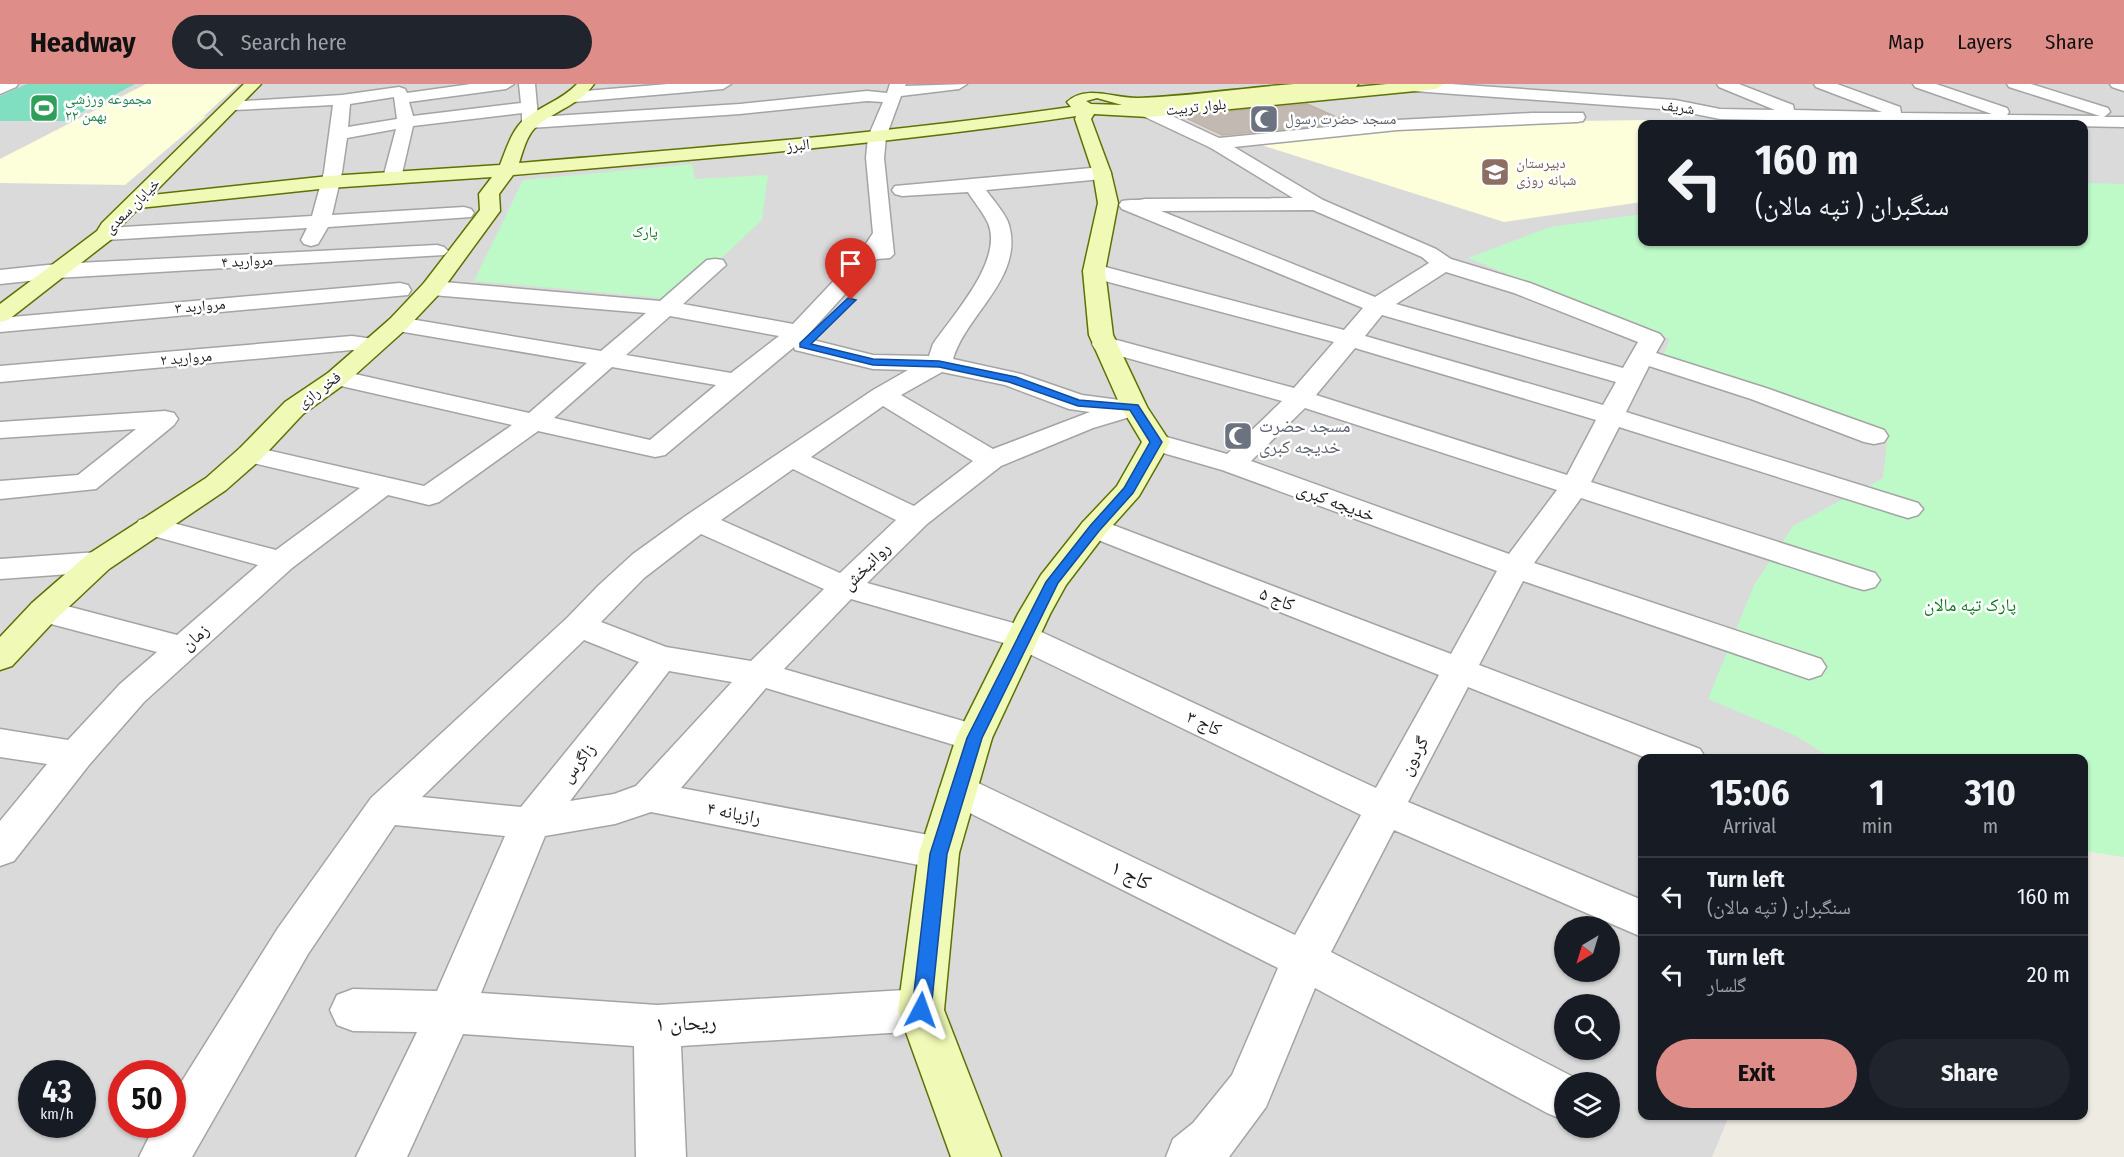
<!DOCTYPE html>
<meta charset="utf-8">
<style>
:root{--surface:#171b24;--page:#20242c;--text:#f1f3f6;--muted:#9ea1a6;--line:#363941;--accent:#df8d88}
body{margin:0;font-family:"Fira Sans Condensed","Noto Naskh Arabic",sans-serif;background:var(--page);color:var(--text);height:100vh;display:flex;flex-direction:column;font-size:22px;white-space:nowrap}
*{box-sizing:border-box;margin:0}
p{font-size:20px;color:var(--muted)}
.icon{flex:none;width:33px;height:33px;fill:none;stroke:currentColor;stroke-width:2;stroke-linecap:round;stroke-linejoin:round}
.map{position:relative;flex:1;overflow:hidden}
.sheet{position:absolute;left:1638px;top:670px;width:450px;height:366px;display:flex;flex-direction:column;background:var(--surface);border-radius:12px;box-shadow:0 2px 4px #0004}
.sheet>*{flex:none}
.guide{position:absolute;left:1638px;top:36px;width:450px;height:126px;border-radius:12px;box-shadow:0 2px 4px #0004;background:#171b24;color:var(--text);overflow:hidden}
.needle{width:39px;rotate:218deg}
.tools{position:absolute;left:1554px;top:832px;display:grid;gap:12px}
.tools a{display:grid;place-items:center;width:66px;height:66px;border-radius:50%;background:var(--surface);box-shadow:0 2px 4px #0004;font-size:30px}
.speed{position:absolute;left:18px;top:976px;display:flex;gap:12px;font-size:30px;font-weight:700;text-align:center}
.speed>*{display:grid;place-content:center;width:78px;height:78px;border-radius:50%;background:var(--surface);box-shadow:0 2px 4px #0004;line-height:1}
.speed small{font-size:15px;font-weight:400}
.speed .limit{border:9px solid #d22;background:#fff;color:#111}
.pin{position:absolute;display:grid;place-items:center;width:51px;height:51px;color:#fff;margin:-62px -26px;border-radius:50% 50% 50% 0;rotate:-45deg;box-shadow:0 0 6px #0007}
.pin .icon{rotate:45deg}
.me{position:absolute;width:66px;margin:-33px;rotate:4deg;stroke-linejoin:round;filter:drop-shadow(0 0 4px #0008)}
.turn{display:flex;align-items:center;gap:21px;height:126px;padding:0 18px;font-size:27px}
.turn .icon{width:78px;height:78px;stroke-width:2.5}
.turn b{display:block;font-size:42px;line-height:51px}
.eta{display:flex;justify-content:space-evenly;align-items:center;height:102px;text-align:center}
.eta b{font-size:36px;font-weight:700;line-height:42px}
.action{display:flex;gap:12px;margin-top:auto;padding:12px 18px}
.action a{flex:1;height:69px;border-radius:36px;background:var(--accent);color:#111;font-size:24px;font-weight:700;line-height:69px;text-align:center}
.action a+a{background:var(--page);color:var(--text)}
ul{padding:0;list-style:none}
li{display:flex;align-items:center;gap:18px;height:78px;padding:0 18px;border-top:2px solid var(--line)}
li div{flex:1}
li b{display:block;font-size:22px}
li em{font-style:normal}
header{display:flex;align-items:center;gap:36px;box-sizing:border-box;height:84px;padding:0 30px;background:var(--accent);color:#111}
header strong{font-size:28px}
nav{display:flex;gap:33px;margin-inline-start:auto;font-size:21px}
.search{width:420px;height:54px;background:var(--page);display:flex;align-items:center;gap:15px;box-sizing:border-box;padding:0 21px;border-radius:33px;color:var(--muted);font-size:22px}
.map>svg:first-child{display:block}
</style>
<header>
<strong>Headway</strong>
<div class="search"><svg class="icon" aria-label="search" viewBox="0 0 24 24"><circle cx="10" cy="10" r="6"/><path d="M15 15l6 6"/></svg>Search here</div>
<nav><a>Map</a><a>Layers</a><a>Share</a></nav>
</header>
<div class="map">
<svg width="2124" height="1073" viewBox="0 0 2124 1073">
<rect width="100%" height="100%" fill="#eeebe2"/>
<path fill="#dbdada" fill-rule="evenodd" d="M 0,0 L 2124,0 L 2124,204 L 1880,675 L 1642,675 L 1642,1032 L 1729,1032 L 1712,1073 L 0,1073 ZM 1642,40 L 2084,40 L 2084,158 L 1642,158 ZM 1564,843 L 1610,843 L 1610,888 L 1564,888 ZM 1564,921 L 1610,921 L 1610,966 L 1564,966 ZM 32,990 L 82,990 L 82,1041 L 32,1041 ZM 122,990 L 172,990 L 172,1041 L 122,1041 ZM 1564,999 L 1610,999 L 1610,1044 L 1564,1044 Z"/>
<path fill="#fcffda" d="M 146,0 L 239,0 L 204,32 L 206,32 L 125,101 L 0,99 L 0,75 Z
M 1647,36 L 1812,38 L 1817,40 L 1642,40 L 1642,118 L 1504,138 L 1255,59 L 1511,38 Z"/>
<path fill="#bef9c8" d="M 692,80 L 695,95 L 768,91 L 762,136 L 714,181 L 662,214 L 474,197 L 523,96 Z
M 2084,99 L 2124,100 L 2124,773 L 2084,767 L 2084,675 L 1833,675 L 1796,652 L 1708,615 L 1754,501 L 1793,442 L 1883,394 L 1888,348 L 1662,274 L 1670,255 L 1468,174 L 1550,143 L 1642,130 L 1642,158 L 2084,158 Z"/>
<path fill="#80dec1" d="M 27,0 L 135,0 L 65,37 L 0,37 L 0,12 Z"/>
<path fill="#c2bab2" stroke="#bfb3a5" stroke-width="1.5" d="M 1307,20 L 1350,39 L 1222,51 L 1182,32 Z"/>
<g fill="none" stroke-linecap="round" stroke-linejoin="round">
<g stroke="#a4a4a4" stroke-width="3">
<path id="street" d="M 0,0 L 18,0 L 16,3 L 0,10 Z
M 471,0 L 514,0 L 506,5 L 409,18 L 413,32 L 521,19 L 519,0 L 535,0 L 538,33 L 740,20 L 867,7 L 887,9 L 890,0 L 906,0 L 905,2 L 967,0 L 959,5 L 901,12 L 886,53 L 884,74 L 894,170 L 890,174 L 877,175 L 805,254 L 873,271 L 929,272 L 933,260 C 953,231 1004,176 988,139 C 983,128 974,118 968,108 L 902,112 L 895,110 L 892,106 L 895,102 L 1102,83 L 1109,85 L 1111,89 L 1109,93 L 1102,95 L 986,106 C 993,116 1006,130 1009,141 C 1024,194 966,230 953,275 L 1021,290 L 1082,311 L 1127,317 L 1134,315 L 1143,317 L 1147,323 L 1143,329 L 1093,344 L 1001,382 L 927,440 L 867,499 L 1035,545 L 1376,704 L 1439,591 L 1083,450 L 1079,444 L 1083,438 L 1094,435 L 1105,438 L 1451,570 L 1497,487 L 1222,386 L 1146,364 L 1142,358 L 1146,352 L 1156,350 L 1227,370 L 1282,317 L 1095,265 L 1092,260 L 1095,255 L 1104,253 L 1113,255 L 1294,304 L 1334,258 L 1086,192 L 1083,187 L 1086,182 L 1094,180 L 1344,246 L 1363,224 L 1122,125 L 1119,121 L 1122,117 C 1131,115 1137,117 1145,115 L 1293,114 L 1211,64 L 1143,32 L 1141,28 L 1143,24 L 1155,24 L 1219,54 L 1397,36 L 1532,29 L 1583,29 L 1585,33 L 1583,37 L 1577,38 L 1397,46 L 1234,63 L 1323,116 L 1436,165 L 1451,175 L 1530,199 L 1660,250 L 1664,255 L 1656,269 L 1769,305 L 1884,346 L 1888,352 L 1884,358 L 1874,360 L 1864,358 L 1751,315 L 1649,282 L 1626,328 L 1918,419 L 1923,425 L 1918,431 L 1908,434 L 1898,431 L 1619,343 L 1591,398 L 1875,489 L 1880,496 L 1875,503 L 1864,506 L 1853,503 L 1581,414 L 1534,479 L 1821,575 L 1826,583 L 1821,591 L 1809,595 L 1523,497 L 1479,581 L 1700,665 L 1706,675 L 1649,675 L 1468,603 L 1408,718 L 1642,816 L 1642,853 L 1394,746 L 1331,868 L 1581,997 L 1582,999 L 1564,999 L 1564,1036 L 1547,1029 L 1315,904 L 1266,1023 L 1229,1073 L 1166,1073 L 1173,1055 L 1193,1039 L 1232,991 L 1278,884 L 944,716 L 939,706 L 944,696 L 958,691 L 972,696 L 1295,851 L 1361,731 L 1011,561 L 851,515 L 784,585 L 987,644 L 992,654 L 987,664 L 974,667 L 766,604 L 681,704 L 939,753 L 953,757 L 959,769 L 953,781 L 939,785 L 651,728 L 615,740 L 545,752 L 481,909 L 657,921 L 921,905 L 937,911 L 944,926 L 937,941 L 921,947 L 681,962 L 686,1073 L 636,1073 L 634,962 L 463,950 L 407,1073 L 356,1073 L 417,948 L 353,947 L 337,941 L 330,926 L 337,911 L 353,905 L 437,907 L 505,752 L 395,741 L 308,870 L 192,1073 L 139,1073 L 155,1041 L 172,1041 L 172,1013 L 278,844 L 371,714 L 567,534 L 599,501 L 633,470 L 687,431 L 873,306 L 908,286 L 873,285 L 795,266 L 794,263 L 665,371 L 655,373 L 538,347 L 439,418 L 429,421 L 388,411 L 292,484 L 144,618 L 89,681 L 14,777 L 0,782 L 0,737 L 47,680 L 0,673 L 0,645 L 68,656 L 120,600 L 157,568 L 32,535 L 28,527 L 32,519 L 44,516 L 177,551 L 258,481 L 139,448 L 135,442 L 139,436 L 150,433 L 276,466 L 360,404 L 240,376 L 236,370 L 240,364 L 250,362 L 424,402 L 512,341 L 328,299 L 324,294 L 328,289 L 337,286 L 529,329 L 587,279 L 398,247 L 390,245 L 386,240 L 390,235 L 398,233 L 601,267 L 646,229 L 432,211 L 424,209 L 421,204 L 424,199 L 432,197 L 660,217 L 707,176 L 715,175 L 723,176 L 726,181 L 683,220 L 793,240 L 860,169 L 873,149 L 866,74 L 868,53 L 883,18 L 867,17 L 740,30 L 530,44 L 524,43 L 522,39 L 522,29 L 413,42 L 401,94 L 399,98 L 385,98 L 383,94 L 396,45 L 347,54 L 342,88 L 332,131 L 464,123 L 471,125 L 474,129 L 471,133 L 328,143 L 318,160 L 311,162 L 304,160 L 301,156 L 307,144 L 106,156 L 99,154 L 96,150 L 99,146 L 106,144 L 312,132 L 324,88 L 333,21 L 234,26 L 226,21 L 228,18 L 342,11 L 399,3 L 405,5 L 407,9 ZM 394,13 L 397,35 L 348,43 L 350,20 ZM 1313,126 L 1422,173 L 1429,179 L 1375,213 L 1161,127 ZM 1446,188 L 1514,209 L 1638,258 L 1623,284 L 1396,220 ZM 1382,231 L 1616,298 L 1603,321 L 1365,252 ZM 670,232 L 779,252 L 731,289 L 626,271 ZM 1355,264 L 1596,336 L 1567,391 L 1316,311 ZM 612,283 L 716,301 L 650,356 L 554,334 ZM 942,288 L 1005,301 L 1069,325 L 1090,328 L 993,365 L 901,311 ZM 883,322 L 973,377 L 914,422 L 811,373 ZM 1305,324 L 1557,406 L 1509,470 L 1251,377 ZM 793,385 L 896,436 L 840,489 L 721,436 ZM 701,450 L 824,505 L 751,577 L 666,563 L 601,538 L 644,494 ZM 584,556 L 639,578 L 521,723 L 422,713 ZM 669,587 L 732,598 L 636,702 L 614,710 L 570,717 Z
M 668,0 L 731,0 L 723,5 L 574,18 L 566,13 L 574,8 Z
M 1406,0 L 1451,0 L 1675,16 L 1720,25 L 1775,26 L 1719,3 L 1717,0 L 1739,0 L 1793,21 L 1794,26 L 1882,28 L 1816,3 L 1814,0 L 1837,0 L 1900,23 L 1901,29 L 1992,30 L 1915,3 L 1913,0 L 1936,0 L 2007,24 L 2009,28 L 2007,31 L 2100,32 L 2009,3 L 2007,0 L 2031,0 L 2108,24 L 2110,28 L 2104,33 L 2124,33 L 2124,43 L 1720,35 L 1675,26 L 1413,7 L 1407,5 Z
M 2110,0 L 2124,0 L 2124,7 L 2112,3 Z
M 437,161 L 444,163 L 448,167 L 444,171 L 57,194 L 0,200 L 0,186 L 57,180 Z
M 400,199 L 408,201 L 411,206 L 408,211 L 0,248 L 0,234 Z
M 352,252 L 381,256 L 384,261 L 381,266 L 372,268 L 352,266 L 0,298 L 0,282 Z
M 165,327 L 174,329 L 178,335 L 174,341 L 96,405 L 0,415 L 0,397 L 78,391 L 136,345 L 0,354 L 0,338 Z
M 98,468 L 109,471 L 114,478 L 109,485 L 98,488 L 0,495 L 0,475 Z"/>
</g>
<g stroke="#5d7205" stroke-width="3">
<path id="secondary" d="M 244,0 L 261,0 L 152,111 L 329,92 L 500,81 C 506,66 512,45 525,35 C 542,21 562,16 577,0 L 594,0 C 579,21 556,26 537,42 C 527,50 523,67 519,79 C 703,64 888,49 1071,23 L 1067,18 C 1086,0 1115,15 1139,14 C 1191,12 1242,4 1294,0 C 1315,0 1337,0 1358,0 L 1356,3 L 1387,0 L 1444,0 L 1436,5 L 1149,33 L 1094,30 L 1091,35 L 1111,89 L 1118,119 L 1105,187 L 1113,251 L 1147,323 L 1170,358 L 1139,412 L 1105,450 L 1066,501 L 1050,530 L 992,654 L 959,769 L 944,926 L 1001,1073 L 951,1073 L 898,926 L 919,769 L 956,654 L 1018,530 L 1041,491 L 1083,438 L 1117,402 L 1142,358 L 1121,323 L 1089,251 L 1083,187 L 1098,119 L 1093,89 L 1075,35 L 1076,32 C 889,60 701,75 513,91 L 499,110 L 500,127 L 497,131 L 440,209 L 406,245 L 346,299 L 303,330 L 260,376 L 226,406 L 109,485 L 56,535 L 12,582 L 0,586 L 0,553 L 32,519 L 87,471 L 206,394 L 240,364 L 285,318 L 328,289 L 390,235 L 424,199 L 480,126 L 479,110 L 492,93 L 329,104 L 139,124 L 118,145 L 113,154 L 8,236 L 0,238 L 0,220 L 97,147 L 102,139 ZM 1097,14 L 1122,21 L 1091,20 L 1086,17 Z"/>
</g>
<use href="#street" fill="#fff" fill-rule="evenodd"/>
<use href="#secondary" fill="#f0f9b5" fill-rule="evenodd"/>
</g>
<path fill="#1a73e8" stroke="#114b97" stroke-width="1.5" d="M 848,214 L 856,216 L 811,260 L 873,275 L 939,277 L 1016,293 L 1079,316 L 1138,321 L 1162,358 L 1133,409 L 1099,447 L 1058,499 L 982,654 L 947,770 L 931,926 L 928,932 L 921,935 L 914,932 L 912,926 L 930,770 L 967,654 L 1046,498 L 1090,442 L 1124,404 L 1150,358 L 1130,326 L 1078,322 L 1009,298 L 939,283 L 873,281 L 800,263 L 800,259 Z"/>
<defs>
<g id="stadium-square" transform="scale(1.5)"><rect x="-9" y="-9" width="18" height="18" rx="4" fill="#2e9e5b" stroke="#fff"/><path d="M0-5a6.5 5 0 1 0 0 10a6.5 5 0 1 0 0-10ZM-3.5-1.8h7v3.6h-7Z" fill="#fff"/></g>
<g id="mosque-square" transform="scale(1.5)"><rect x="-9" y="-9" width="18" height="18" rx="4" fill="#6b7280" stroke="#fff"/><path d="M3.5-4.9A6 6 0 1 0 3.5 4.9A5 5 0 1 1 3.5-4.9Z" fill="#fff"/></g>
<g id="school-square" transform="scale(1.5)"><rect x="-9" y="-9" width="18" height="18" rx="4" fill="#8d6e63" stroke="#fff"/><path d="M0-5L7-2L0 1L-7-2ZM-4 1L0 2.5L4 1V4Q0 6-4 4Z" fill="#fff"/></g>
</defs>
<g fill-rule="evenodd">
<use href="#stadium-square" x="44" y="24"/>
<use href="#mosque-square" x="1264" y="35"/>
<use href="#school-square" x="1495" y="88"/>
<use href="#mosque-square" x="1238" y="352"/>
</g>
<g text-anchor="middle" dominant-baseline="central" stroke-width="5" stroke-linejoin="round" paint-order="stroke">
<g font-size="15" fill="#27864d" stroke="#fff" text-anchor="start">
<text x="65" y="15">مجموعه ورزشی<tspan x="65" dy="17">۲۲ بهمن</tspan></text>
</g>
<g font-size="15" fill="#1d1d1d" stroke="#fff">
<text transform="translate(1196 23) rotate(-6)">بلوار تربیت</text>
<text transform="translate(1678 23) rotate(8)">شریف</text>
<text transform="translate(798 61) rotate(-6)">البرز</text>
<text transform="translate(132 122) rotate(-45)">خیابان سعدی</text>
<text transform="translate(247 177) rotate(-3)">مروارید ۴</text>
<text transform="translate(200 222) rotate(-5)">مرواربد ۳</text>
<text transform="translate(186 274) rotate(-5)">مروارید ۲</text>
<text transform="translate(319 306) rotate(-37)">فخر رازی</text>
</g>
<g font-size="15" fill="#5b616d" stroke="#fff" text-anchor="start">
<text x="1285" y="35">مسجد حضرت رسول</text>
</g>
<g font-size="15" fill="#785e54" stroke="#fff" text-anchor="start">
<text x="1516" y="79">دبیرستان<tspan x="1516" dy="17">شبانه روزی</tspan></text>
</g>
<g font-size="15" fill="#0b7a1e" stroke="#fff">
<text x="645" y="148">پارک</text>
</g>
<g font-size="18" fill="#5b616d" stroke="#fff" text-anchor="start">
<text x="1259" y="342">مسجد حضرت<tspan x="1259" dy="21">خدیجه کبری</tspan></text>
</g>
<g font-size="18" fill="#1d1d1d" stroke="#fff">
<text transform="translate(1336 418) rotate(20)">خدیجه کبری</text>
<text transform="translate(866 482) rotate(-45)">روانبخش</text>
<text transform="translate(1277 515) rotate(21)">کاج ۵</text>
<text transform="translate(195 553) rotate(-41)">زمان</text>
<text transform="translate(1204 639) rotate(25)">کاج ۳</text>
<text transform="translate(1414 672) rotate(-62)">گردون</text>
<text transform="translate(578 679) rotate(-52)">زاگرس</text>
<text transform="translate(734 729) rotate(11)">رازیانه ۴</text>
</g>
<g font-size="18" fill="#0b7a1e" stroke="#fff">
<text x="1970" y="521">پارک تپه مالان</text>
</g>
<g font-size="21" fill="#1d1d1d" stroke="#fff">
<text transform="translate(1131 791) rotate(26)">کاج ۱</text>
<text transform="translate(686 939) rotate(-2)">ریحان ۱</text>
</g>
</g>
</svg>
<div class="tools">
<a><svg class="needle" viewBox="-14 -14 28 28"><path d="M0-13l5 13h-10z" fill="#e53935"/><path d="M0 13l5-13h-10z" fill="#9ea1a6"/></svg></a>
<a><svg class="icon" aria-label="search" viewBox="0 0 24 24"><circle cx="10" cy="10" r="6"/><path d="M15 15l6 6"/></svg></a>
<a><svg class="icon" aria-label="layers" viewBox="0 0 24 24"><path d="M12 4l9 5-9 5-9-5zM3 14l9 5 9-5"/></svg></a>
</div>
<div class="speed"><div>43<small>km/h</small></div><div class="limit">50</div></div>
<div class="pin" style="left:851px;top:216px;background:#d93025"><svg class="icon" aria-label="arrive" viewBox="0 0 24 24"><path d="M6 21V4h12l-3 4 3 4H6"/></svg></div>
<svg class="me" style="left:921px;top:926px" viewBox="-20 -20 40 40"><path d="M0-17L14 15 0 8-14 15z" fill="#1a73e8" stroke="#fff" stroke-width="4"/></svg>
<div class="guide">
<div class="turn"><svg class="icon" aria-label="left" viewBox="0 0 24 24"><path d="M17 20v-9H6M10 6l-5 5 5 5"/></svg><div><b>160 m</b>سنگبران ( تپه مالان)</div></div>
</div>
<section class="sheet">
<div class="eta">
<div><b>15:06</b><p>Arrival</p></div>
<div><b>1</b><p>min</p></div>
<div><b>310</b><p>m</p></div>
</div>
<ul>
<li><svg class="icon" aria-label="left" viewBox="0 0 24 24"><path d="M17 20v-9H6M10 6l-5 5 5 5"/></svg><div><b>Turn left</b><p>سنگبران ( تپه مالان)</p></div><em>160 m</em></li>
<li><svg class="icon" aria-label="left" viewBox="0 0 24 24"><path d="M17 20v-9H6M10 6l-5 5 5 5"/></svg><div><b>Turn left</b><p>گلسار</p></div><em>20 m</em></li>
</ul>
<div class="action"><a>Exit</a><a>Share</a></div>
</section>
</div>
